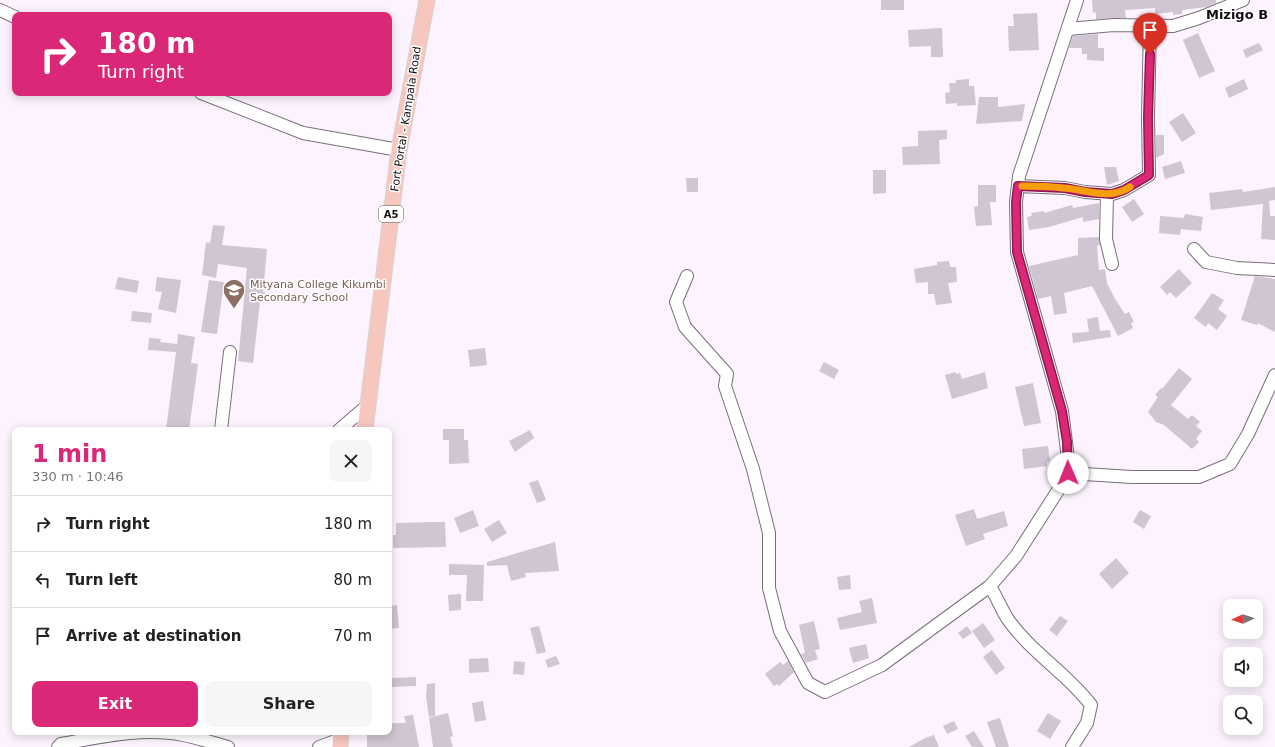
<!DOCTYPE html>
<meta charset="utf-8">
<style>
:root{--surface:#fff;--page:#f6f6f6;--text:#222;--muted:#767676;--line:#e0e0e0;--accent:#db2777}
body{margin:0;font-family:"DejaVu Sans",sans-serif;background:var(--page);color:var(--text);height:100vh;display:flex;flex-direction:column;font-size:15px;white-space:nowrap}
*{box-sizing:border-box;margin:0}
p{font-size:13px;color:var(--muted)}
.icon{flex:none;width:22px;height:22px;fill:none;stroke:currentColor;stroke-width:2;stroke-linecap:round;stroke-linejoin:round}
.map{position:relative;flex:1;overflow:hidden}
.panel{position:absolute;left:12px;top:427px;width:380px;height:308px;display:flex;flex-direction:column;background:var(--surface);border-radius:8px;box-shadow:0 2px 10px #0003}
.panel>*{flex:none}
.guide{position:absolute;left:12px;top:12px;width:380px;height:84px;border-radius:8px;box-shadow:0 2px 10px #0003;background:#db2777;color:#fff;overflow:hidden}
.needle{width:26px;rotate:267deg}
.controls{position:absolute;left:1223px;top:599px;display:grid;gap:8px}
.controls a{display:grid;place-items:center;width:40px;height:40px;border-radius:8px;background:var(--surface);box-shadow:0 2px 10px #0003;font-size:20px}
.pin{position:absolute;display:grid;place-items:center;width:34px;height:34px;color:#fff;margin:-41px -17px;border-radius:50% 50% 50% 0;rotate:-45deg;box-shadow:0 0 4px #0007}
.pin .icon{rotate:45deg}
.me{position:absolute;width:44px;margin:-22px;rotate:359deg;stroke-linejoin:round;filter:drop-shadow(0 0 3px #0008)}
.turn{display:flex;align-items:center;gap:14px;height:84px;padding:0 20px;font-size:18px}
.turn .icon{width:52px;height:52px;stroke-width:2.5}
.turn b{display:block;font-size:28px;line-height:34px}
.round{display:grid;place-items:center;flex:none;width:42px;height:42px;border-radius:8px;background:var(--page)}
.head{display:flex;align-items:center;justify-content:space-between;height:68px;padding:0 20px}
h1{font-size:24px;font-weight:700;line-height:30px;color:var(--accent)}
.primary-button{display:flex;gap:8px;margin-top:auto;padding:8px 20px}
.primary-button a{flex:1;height:46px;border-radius:8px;background:var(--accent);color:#fff;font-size:16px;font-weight:700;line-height:46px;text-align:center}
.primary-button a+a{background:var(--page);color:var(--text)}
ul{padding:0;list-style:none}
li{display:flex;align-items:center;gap:12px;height:56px;padding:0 20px;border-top:1px solid var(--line)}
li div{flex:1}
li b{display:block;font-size:15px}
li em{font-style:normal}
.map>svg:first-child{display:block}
</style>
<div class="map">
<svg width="1275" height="747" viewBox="0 0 1275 747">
<rect width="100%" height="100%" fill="#fcf3fe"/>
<path fill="#d0c5d2" d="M 881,0 L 904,0 L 904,10 L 881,10 Z
M 1092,0 L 1216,0 L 1216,3 L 1206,7 L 1182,10 L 1182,14 L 1173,15 L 1173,12 L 1155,14 L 1155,8 L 1125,10 L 1126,18 L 1096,19 L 1096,12 L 1093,13 Z
M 1037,13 L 1039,50 L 1009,51 L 1008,26 L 1014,26 L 1013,14 Z
M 942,28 L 943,57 L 931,57 L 931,46 L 909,47 L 908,30 Z
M 1198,33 L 1215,71 L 1199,78 L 1183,40 Z
M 1098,34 L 1098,48 L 1104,48 L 1104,61 L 1087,60 L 1087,54 L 1082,54 L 1082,48 L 1069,48 L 1073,36 Z
M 1259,43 L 1263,50 L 1246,58 L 1243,50 Z
M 969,79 L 969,86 L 974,86 L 976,105 L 957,106 L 957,103 L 946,104 L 945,93 L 950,92 L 949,83 L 956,83 L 956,80 Z
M 1244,79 L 1248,89 L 1229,98 L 1225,88 Z
M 979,97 L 998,97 L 998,107 L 1025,104 L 1022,121 L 976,124 Z
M 1183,113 L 1196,133 L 1182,142 L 1169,122 Z
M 947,130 L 947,139 L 939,140 L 940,164 L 903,165 L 902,147 L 918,146 L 918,131 Z
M 1156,135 L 1164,135 L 1164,154 L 1156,158 Z
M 1181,161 L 1185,173 L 1165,179 L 1162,167 Z
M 1104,167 L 1116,167 L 1119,181 L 1107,185 Z
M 873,170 L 886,170 L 886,193 L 873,194 Z
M 686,178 L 698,178 L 698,192 L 687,192 Z
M 978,185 L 996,185 L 996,202 L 990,202 L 992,225 L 976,226 L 974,207 L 978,206 Z
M 1275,187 L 1275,200 L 1269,201 L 1270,216 L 1275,216 L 1275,240 L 1261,239 L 1263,204 L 1211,210 L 1209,193 L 1242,189 L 1243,192 Z
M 1134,199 L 1144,214 L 1132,222 L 1122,207 Z
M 1099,203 L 1099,219 L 1083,222 L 1083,217 L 1049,227 L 1029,230 L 1027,217 L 1032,216 L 1031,213 L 1044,211 L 1044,213 L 1072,205 L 1073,208 Z
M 1185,214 L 1203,217 L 1201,231 L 1181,229 L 1180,235 L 1159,233 L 1160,216 L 1184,218 Z
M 213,225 L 225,226 L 222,245 L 267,249 L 263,292 L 265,292 L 264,303 L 260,302 L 253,363 L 238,361 L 247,268 L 218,264 L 216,278 L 202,275 L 206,242 L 210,243 Z
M 1099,237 L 1100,245 L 1097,246 L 1099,270 L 1105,269 L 1107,283 L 1115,299 L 1125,314 L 1129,312 L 1134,322 L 1131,323 L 1133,328 L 1118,336 L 1092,286 L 1064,293 L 1067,313 L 1054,315 L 1051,296 L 1038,299 L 1029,266 L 1078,255 L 1078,238 Z
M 949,261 L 950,267 L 956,267 L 957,282 L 948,283 L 952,303 L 936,305 L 934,294 L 928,294 L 928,282 L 916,283 L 914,269 L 937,265 L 937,262 Z
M 1179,269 L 1192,283 L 1176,298 L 1170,292 L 1167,295 L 1160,287 Z
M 1255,276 L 1275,279 L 1275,332 L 1258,323 L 1257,325 L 1241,320 Z
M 118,277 L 139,281 L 137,293 L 115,289 Z
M 157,277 L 181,280 L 176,313 L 158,309 L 162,292 L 155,291 Z
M 209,280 L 224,282 L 217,334 L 201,332 Z
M 1212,293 L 1224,300 L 1218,309 L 1227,316 L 1217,330 L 1208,323 L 1206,327 L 1194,318 Z
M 132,311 L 152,313 L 151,323 L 131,321 Z
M 1098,317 L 1100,331 L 1110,330 L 1111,337 L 1073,343 L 1072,333 L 1089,332 L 1087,319 Z
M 178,334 L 195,337 L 191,363 L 198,364 L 189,430 L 166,430 L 176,352 L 148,350 L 149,338 L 161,339 L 160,342 L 177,344 Z
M 485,348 L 487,365 L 470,367 L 468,350 Z
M 824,362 L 839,370 L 834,379 L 819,371 Z
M 1179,368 L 1192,379 L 1171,405 L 1188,419 L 1192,415 L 1200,422 L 1196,426 L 1202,431 L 1196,439 L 1199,442 L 1192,449 L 1164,425 L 1156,422 L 1148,412 L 1158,397 L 1155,395 L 1161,388 L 1162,389 Z
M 955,372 L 956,374 L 960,373 L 962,379 L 985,372 L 988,388 L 952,399 L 945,375 Z
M 1033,383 L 1041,423 L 1024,426 L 1015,387 Z
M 443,429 L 464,429 L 464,440 L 468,440 L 469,463 L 449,464 L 449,440 L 443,440 Z
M 530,430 L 534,438 L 515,452 L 509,441 Z
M 1048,446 L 1050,461 L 1047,462 L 1047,466 L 1024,469 L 1022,449 Z
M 538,480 L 546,500 L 537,503 L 529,483 Z
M 974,509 L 977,519 L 1004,511 L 1008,526 L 983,534 L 985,539 L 966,546 L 955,515 Z
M 473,510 L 479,526 L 460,533 L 454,518 Z
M 1140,510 L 1151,516 L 1144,529 L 1133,522 Z
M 499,520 L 507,533 L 492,542 L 484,529 Z
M 434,522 L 445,522 L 446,547 L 393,548 L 393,535 L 396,535 L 396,523 Z
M 555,542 L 559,571 L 525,573 L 526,577 L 511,581 L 507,565 L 487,566 L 487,562 Z
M 1116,558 L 1129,573 L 1112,589 L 1099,574 Z
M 449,564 L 484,565 L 483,601 L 466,601 L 467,575 L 449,575 Z
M 850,575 L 851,589 L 839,590 L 837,577 Z
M 461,594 L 461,610 L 449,611 L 448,595 Z
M 872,598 L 877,623 L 840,630 L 837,618 L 862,612 L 859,601 Z
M 397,605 L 399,628 L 389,629 L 389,606 Z
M 1060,616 L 1068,621 L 1057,636 L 1049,630 Z
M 814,621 L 820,649 L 815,650 L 818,659 L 806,663 L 801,654 L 805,653 L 799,625 Z
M 983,623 L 995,640 L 984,648 L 972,631 Z
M 539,626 L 546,652 L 537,654 L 530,628 Z
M 967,626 L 972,633 L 963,639 L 958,633 Z
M 866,644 L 869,658 L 853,663 L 849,648 Z
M 992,650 L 1005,668 L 996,675 L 983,657 Z
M 556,656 L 560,664 L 548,668 L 545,660 Z
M 488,658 L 489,672 L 469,673 L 469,659 Z
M 514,661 L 525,662 L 524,675 L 513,674 Z
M 788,661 L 794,672 L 779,686 L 777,684 L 774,686 L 765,674 L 780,662 L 783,665 Z
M 416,677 L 416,686 L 392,687 L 391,678 Z
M 435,683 L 435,716 L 429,717 L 426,696 L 427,684 Z
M 483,701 L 486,720 L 475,722 L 472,703 Z
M 448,713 L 453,736 L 450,737 L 453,747 L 433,747 L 429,718 Z
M 1048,713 L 1061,721 L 1050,739 L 1037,731 Z
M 413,715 L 419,747 L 367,747 L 367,732 L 389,732 L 389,723 L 406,723 L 404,716 Z
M 1000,718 L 1009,747 L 996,747 L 987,722 Z
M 954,721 L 958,729 L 947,734 L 943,726 Z
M 974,731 L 984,747 L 972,747 L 965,736 Z
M 934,735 L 939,747 L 909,747 L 925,738 Z"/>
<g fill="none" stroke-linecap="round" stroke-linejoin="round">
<g stroke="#796f7b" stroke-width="14">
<path id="minor" d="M 0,10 L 15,17
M 1068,29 L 1114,25 L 1173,26 L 1199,18 L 1243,0
M 201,93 L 303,133 L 399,150
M 1018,186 L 1065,188 L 1085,192 L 1112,194 L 1124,190 L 1149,175 L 1148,117 L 1150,26
M 1107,194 L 1106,239 L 1112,264
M 1194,249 L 1206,262 L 1237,268 L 1275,270
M 687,276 L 676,302 L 685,327 L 727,374 L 725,386 L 753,469 L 769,533 L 769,588 L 780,631 L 808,683 L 825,692 L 882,665 L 990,586 L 1016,556 L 1066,478 L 1069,466 L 1062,411 L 1017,252 L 1016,202 L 1019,176 L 1077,0
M 221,430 L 230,352
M 339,430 L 368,405
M 1068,473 L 1132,477 L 1199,477 L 1230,464 L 1248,434 L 1275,375
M 990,586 C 996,596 1001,608 1007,618 C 1030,652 1067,673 1091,705 L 1087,723 L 1072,747
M 58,747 L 61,744 C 101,737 143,727 183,735 C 198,738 213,743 228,747
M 319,747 L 341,739"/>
</g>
<g stroke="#d4d3d4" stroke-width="17">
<path id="major" d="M 365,430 L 399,150 L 427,0
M 340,747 L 341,732"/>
</g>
<use href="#minor" stroke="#fff" stroke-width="12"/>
<use href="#major" stroke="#f7c7bd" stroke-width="15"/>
</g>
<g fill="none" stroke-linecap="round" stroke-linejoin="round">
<g stroke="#8e194d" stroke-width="10">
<path id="route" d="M 1068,473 L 1067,442 L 1062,411 L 1017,252 L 1016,202 L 1018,186 L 1065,188 L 1085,192 L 1112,194 L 1124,190 L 1149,175 L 1148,117 L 1150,54"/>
</g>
<use href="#route" stroke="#db2777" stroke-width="7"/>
<path stroke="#f59e0b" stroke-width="7" d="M 1022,186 C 1035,186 1049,186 1063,188 C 1086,189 1108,201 1130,187"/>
</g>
<defs>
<g id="school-pin" transform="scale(1.15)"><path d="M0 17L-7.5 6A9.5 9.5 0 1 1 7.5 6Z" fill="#8d6e63" stroke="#fff"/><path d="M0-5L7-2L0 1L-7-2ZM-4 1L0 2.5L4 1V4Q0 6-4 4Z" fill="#fff"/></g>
</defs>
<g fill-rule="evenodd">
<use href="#school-pin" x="234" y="290"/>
</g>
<g text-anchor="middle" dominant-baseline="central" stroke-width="3" stroke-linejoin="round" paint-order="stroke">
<rect fill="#fff" stroke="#585659" stroke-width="1" x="379" y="206" width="24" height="16" rx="3"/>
<g font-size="10" font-weight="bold" fill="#110d12">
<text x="391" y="214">A5</text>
</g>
<g font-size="11" fill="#110d12" stroke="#fff">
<text transform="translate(406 119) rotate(-81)">Fort Portal - Kampala Road</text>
</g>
<g font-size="11" fill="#785e54" stroke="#fff" text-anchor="start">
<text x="250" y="284">Mityana College Kikumbi<tspan x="250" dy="13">Secondary School</tspan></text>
</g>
<g font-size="13" font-weight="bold" fill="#110d12" stroke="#fff">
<text x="1237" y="14">Mizigo B</text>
</g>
</g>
</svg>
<div class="controls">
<a><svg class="needle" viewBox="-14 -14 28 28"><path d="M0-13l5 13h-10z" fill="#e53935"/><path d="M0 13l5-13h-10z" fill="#767676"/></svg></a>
<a><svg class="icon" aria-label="sound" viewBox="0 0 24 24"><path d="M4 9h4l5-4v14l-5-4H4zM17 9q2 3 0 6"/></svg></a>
<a><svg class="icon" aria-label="search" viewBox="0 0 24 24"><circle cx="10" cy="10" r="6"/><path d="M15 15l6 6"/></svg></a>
</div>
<div class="pin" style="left:1150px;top:54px;background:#d93025"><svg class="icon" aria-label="arrive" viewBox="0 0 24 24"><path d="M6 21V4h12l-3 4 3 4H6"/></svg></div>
<svg class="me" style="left:1068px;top:473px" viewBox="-20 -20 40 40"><circle r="19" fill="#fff"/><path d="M0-13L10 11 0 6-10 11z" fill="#db2777"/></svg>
<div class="guide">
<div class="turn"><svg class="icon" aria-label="right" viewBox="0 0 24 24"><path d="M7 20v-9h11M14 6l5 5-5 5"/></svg><div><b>180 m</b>Turn right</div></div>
</div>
<section class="panel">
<div class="head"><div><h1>1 min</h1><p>330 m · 10:46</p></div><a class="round"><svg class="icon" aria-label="close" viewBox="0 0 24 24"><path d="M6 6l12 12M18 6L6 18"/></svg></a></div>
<ul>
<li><svg class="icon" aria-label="right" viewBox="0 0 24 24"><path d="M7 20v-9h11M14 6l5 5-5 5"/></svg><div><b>Turn right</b></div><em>180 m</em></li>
<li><svg class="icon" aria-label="left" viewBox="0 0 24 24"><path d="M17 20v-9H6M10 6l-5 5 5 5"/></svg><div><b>Turn left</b></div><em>80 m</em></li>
<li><svg class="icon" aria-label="arrive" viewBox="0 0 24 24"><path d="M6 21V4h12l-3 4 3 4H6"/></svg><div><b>Arrive at destination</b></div><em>70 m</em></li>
</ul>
<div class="primary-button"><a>Exit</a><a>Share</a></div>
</section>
</div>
